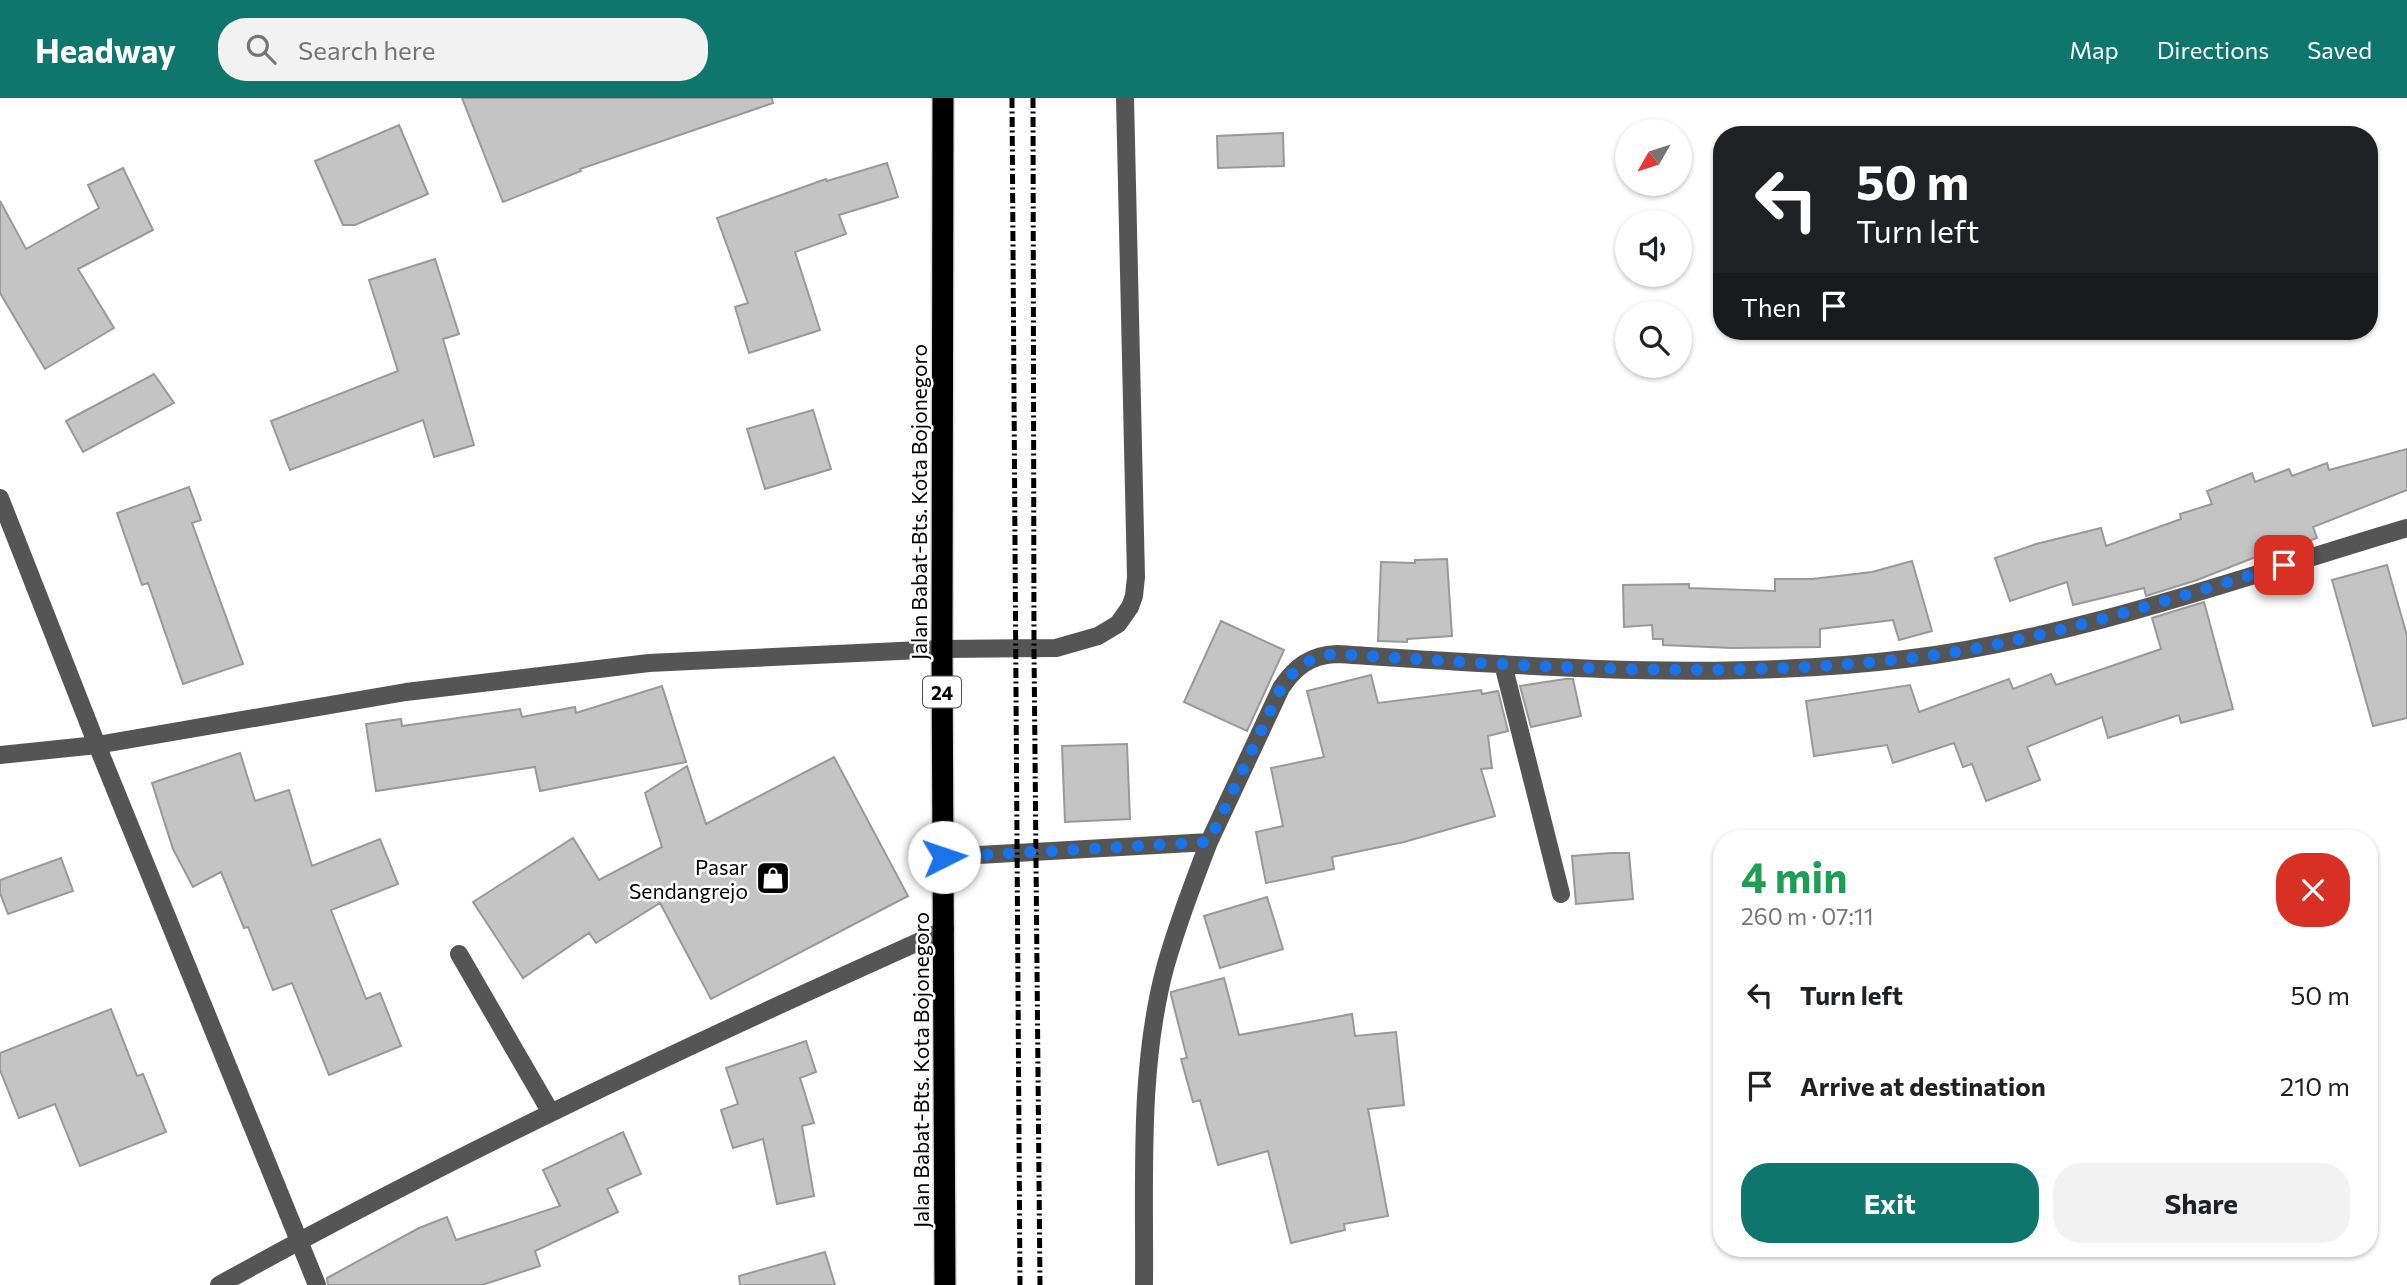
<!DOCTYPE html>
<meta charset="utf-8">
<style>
:root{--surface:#fff;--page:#f2f2f2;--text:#202124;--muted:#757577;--accent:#0f766e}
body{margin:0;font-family:Commissioner,sans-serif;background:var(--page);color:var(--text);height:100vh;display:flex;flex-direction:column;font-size:26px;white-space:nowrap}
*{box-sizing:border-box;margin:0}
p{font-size:23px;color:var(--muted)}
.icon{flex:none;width:38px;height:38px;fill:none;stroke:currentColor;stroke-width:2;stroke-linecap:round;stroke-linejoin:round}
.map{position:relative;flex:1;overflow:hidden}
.side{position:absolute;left:1713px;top:732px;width:665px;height:427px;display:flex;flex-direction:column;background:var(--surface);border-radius:28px;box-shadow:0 2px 5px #0004}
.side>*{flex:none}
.top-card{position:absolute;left:1713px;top:28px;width:665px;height:214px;border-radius:28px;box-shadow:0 2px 5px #0004;background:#202124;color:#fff;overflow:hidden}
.needle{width:46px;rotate:231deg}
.controls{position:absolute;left:1615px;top:21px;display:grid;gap:14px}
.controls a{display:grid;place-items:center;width:77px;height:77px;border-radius:50%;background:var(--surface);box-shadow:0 2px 5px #0004;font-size:35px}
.pin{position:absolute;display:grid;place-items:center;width:60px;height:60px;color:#fff;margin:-30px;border-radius:14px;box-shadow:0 4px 10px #0006}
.me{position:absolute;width:77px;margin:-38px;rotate:86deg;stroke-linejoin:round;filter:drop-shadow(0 0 5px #0008)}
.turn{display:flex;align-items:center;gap:24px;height:147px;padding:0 28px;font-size:32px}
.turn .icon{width:91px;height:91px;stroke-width:2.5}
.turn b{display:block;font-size:49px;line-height:60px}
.then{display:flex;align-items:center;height:66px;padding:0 28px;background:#0003;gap:14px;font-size:26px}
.round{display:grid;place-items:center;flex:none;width:74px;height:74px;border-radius:28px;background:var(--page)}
.summary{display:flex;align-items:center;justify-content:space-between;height:119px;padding:0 28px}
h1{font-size:42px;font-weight:700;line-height:52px;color:#1e9e55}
.primary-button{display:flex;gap:14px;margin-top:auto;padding:14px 28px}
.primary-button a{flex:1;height:80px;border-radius:28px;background:var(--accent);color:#fff;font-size:28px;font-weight:700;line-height:80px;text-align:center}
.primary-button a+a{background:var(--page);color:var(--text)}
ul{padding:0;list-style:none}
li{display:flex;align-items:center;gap:21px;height:91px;padding:0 28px}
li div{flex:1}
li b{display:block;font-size:26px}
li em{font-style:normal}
header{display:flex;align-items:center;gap:42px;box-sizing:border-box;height:98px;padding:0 35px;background:var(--accent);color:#fff}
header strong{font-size:33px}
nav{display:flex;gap:38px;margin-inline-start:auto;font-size:24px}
.search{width:490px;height:63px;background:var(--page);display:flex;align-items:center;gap:18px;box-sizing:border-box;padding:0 24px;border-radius:28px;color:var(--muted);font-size:26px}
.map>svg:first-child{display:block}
</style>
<header>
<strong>Headway</strong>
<div class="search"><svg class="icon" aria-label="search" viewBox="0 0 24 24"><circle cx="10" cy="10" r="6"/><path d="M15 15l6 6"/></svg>Search here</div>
<nav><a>Map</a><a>Directions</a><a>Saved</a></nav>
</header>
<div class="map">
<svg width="2407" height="1187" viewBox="0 0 2407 1187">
<rect width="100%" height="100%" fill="#fff"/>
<path fill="#c4c4c4" stroke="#999" stroke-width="2" d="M 462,0 L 772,0 L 773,5 L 580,71 L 581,73 L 503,104 Z
M 399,27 L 428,96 L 355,127 L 343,127 L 315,63 Z
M 1283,35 L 1284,68 L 1218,70 L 1217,38 Z
M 887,65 L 898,99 L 839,117 L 846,136 L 795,154 L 820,232 L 749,255 L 735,209 L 748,205 L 717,120 L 826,81 L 827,83 Z
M 123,70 L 153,132 L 78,171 L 114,230 L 45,271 L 0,195 L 0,103 L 26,151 L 99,110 L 88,87 Z
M 435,161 L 459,236 L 443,241 L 474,347 L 434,359 L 423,322 L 290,372 L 271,323 L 398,273 L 369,182 Z
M 154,276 L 174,305 L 83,354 L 66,323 Z
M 813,312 L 831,371 L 765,391 L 747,331 Z
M 2407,351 L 2407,392 L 2313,429 L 2317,440 L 2290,450 L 2289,446 L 2197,482 L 2146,498 L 2144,490 L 2073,507 L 2067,484 L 2010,503 L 1995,460 L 2036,446 L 2101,430 L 2106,448 L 2181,421 L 2180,416 L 2212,406 L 2207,393 L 2252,375 L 2255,384 L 2289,371 L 2292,378 L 2327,365 L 2329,372 Z
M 189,389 L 201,422 L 192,425 L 243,566 L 183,586 L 148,485 L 142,487 L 117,415 Z
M 1447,461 L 1452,538 L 1407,541 L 1407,544 L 1378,543 L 1381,464 L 1415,465 L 1415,462 Z
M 1912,463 L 1932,533 L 1899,542 L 1893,522 L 1820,531 L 1820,549 L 1732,550 L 1663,547 L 1663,541 L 1653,541 L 1652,527 L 1624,529 L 1623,487 L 1689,486 L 1689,490 L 1775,493 L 1775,481 L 1812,481 L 1872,474 Z
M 2387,467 L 2407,538 L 2407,620 L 2373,628 L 2332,482 Z
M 2204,504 L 2233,611 L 2181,625 L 2179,617 L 2108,640 L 2102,619 L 2027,649 L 2040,682 L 1986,703 L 1972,666 L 1963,669 L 1954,645 L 1893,665 L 1887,647 L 1814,658 L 1806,603 L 1910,587 L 1919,614 L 2009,581 L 2013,591 L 2051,576 L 2056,587 L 2161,551 L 2152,520 Z
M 1221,523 L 1284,552 L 1247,633 L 1184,604 Z
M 1371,577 L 1378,605 L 1481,592 L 1482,596 L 1498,593 L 1508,633 L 1488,638 L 1492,670 L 1481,671 L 1495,718 L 1404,744 L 1332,759 L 1334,771 L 1266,785 L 1256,734 L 1283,728 L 1271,670 L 1324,659 L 1307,593 Z
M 1565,581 L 1573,581 L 1581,618 L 1531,629 L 1520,588 Z
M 662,588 L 686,664 L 540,693 L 535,669 L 376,693 L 366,626 L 401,621 L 402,628 L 520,611 L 522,619 L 575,609 L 576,615 Z
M 1127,646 L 1130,721 L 1065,724 L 1062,648 Z
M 240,655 L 255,703 L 289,692 L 312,768 L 380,741 L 398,786 L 331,812 L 366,901 L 380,895 L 401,948 L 329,977 L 292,885 L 273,892 L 248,829 L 244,830 L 221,774 L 193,789 L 173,751 L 152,685 Z
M 834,659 L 908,798 L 711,901 L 660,805 L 596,845 L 589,835 L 523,880 L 473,804 L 573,740 L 599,782 L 662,749 L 645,695 L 687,668 L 706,726 Z
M 1611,755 L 1629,755 L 1633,801 L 1576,806 L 1572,758 Z
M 61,760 L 73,793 L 8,816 L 0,795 L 0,782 Z
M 1267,799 L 1283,851 L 1220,870 L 1204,818 Z
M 1224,880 L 1239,937 L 1352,916 L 1355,938 L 1396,934 L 1404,1007 L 1368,1011 L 1388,1118 L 1344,1126 L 1345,1132 L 1291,1145 L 1268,1053 L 1218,1067 L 1200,1002 L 1193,1004 L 1181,961 L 1187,960 L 1171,897 L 1171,894 Z
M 111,911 L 137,978 L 143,976 L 166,1034 L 80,1068 L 55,1006 L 19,1020 L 0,972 L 0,955 Z
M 806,943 L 816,974 L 800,980 L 814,1025 L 802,1028 L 814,1098 L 777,1106 L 763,1041 L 733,1050 L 721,1012 L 738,1006 L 726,970 Z
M 623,1034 L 641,1076 L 607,1091 L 618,1114 L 535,1153 L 540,1168 L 482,1187 L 328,1187 L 327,1180 L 419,1130 L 447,1119 L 456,1142 L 560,1108 L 543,1072 Z
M 825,1154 L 835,1187 L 740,1187 L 739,1178 Z"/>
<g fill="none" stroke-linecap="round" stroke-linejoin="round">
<g stroke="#dbdbdb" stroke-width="24">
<path id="highway" d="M 943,0 L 942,551 L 945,1187"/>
</g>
<path stroke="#555" stroke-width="18" d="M 0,400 L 97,647 L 317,1187
M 1503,566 L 1561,796
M 0,657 L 97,647 L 406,594 L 649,565 L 942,551 L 1056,550 L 1098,538 L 1118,526 L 1130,509 L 1134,498 L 1136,479 L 1125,0
M 944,759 L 1209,744 L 1281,590 C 1295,569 1310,557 1337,556 C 1525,568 1716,584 1905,561 C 2076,540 2242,479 2407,430
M 459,856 L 550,1013
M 219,1187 C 455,1056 699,942 945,832
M 1144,1187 C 1145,1082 1138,972 1165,870 C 1177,827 1193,785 1209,744"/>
<use href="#highway" stroke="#000" stroke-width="21"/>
<path stroke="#000" stroke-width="5" stroke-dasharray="10 3.5 2 3.5" stroke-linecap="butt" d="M 1012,0 L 1020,1187
M 1033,0 L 1034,550 L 1040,1187"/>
</g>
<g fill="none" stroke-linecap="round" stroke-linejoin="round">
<path stroke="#1a73e8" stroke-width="12" stroke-dasharray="0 21.6" d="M 944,759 L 1209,744 L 1281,590 C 1296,569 1310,557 1337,556 C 1525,568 1715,582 1903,561 C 2033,547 2159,504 2284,467"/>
</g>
<defs>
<g id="shop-square" transform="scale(1.75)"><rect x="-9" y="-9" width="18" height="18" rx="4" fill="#000" stroke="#fff"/><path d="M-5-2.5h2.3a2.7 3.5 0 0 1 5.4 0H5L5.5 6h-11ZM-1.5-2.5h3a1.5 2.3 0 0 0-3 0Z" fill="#fff"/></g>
</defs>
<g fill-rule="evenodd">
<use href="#shop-square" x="773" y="780"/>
</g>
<g text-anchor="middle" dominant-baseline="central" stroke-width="5" stroke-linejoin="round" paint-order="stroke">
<rect fill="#fff" stroke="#4c4c4c" stroke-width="2" x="923" y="578.5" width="38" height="31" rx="5"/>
<g font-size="19" font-weight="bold" fill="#000">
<text x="942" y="594">24</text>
</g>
<g font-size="21" fill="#000" stroke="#fff">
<text transform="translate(918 404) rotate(-90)">Jalan Babat-Bts. Kota Bojonegoro</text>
<text transform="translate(920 972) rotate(-90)">Jalan Babat-Bts. Kota Bojonegoro</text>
</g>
<g font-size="21" fill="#000" stroke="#fff" text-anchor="end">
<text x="748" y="768">Pasar<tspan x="748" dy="24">Sendangrejo</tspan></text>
</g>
</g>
</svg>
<div class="controls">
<a><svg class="needle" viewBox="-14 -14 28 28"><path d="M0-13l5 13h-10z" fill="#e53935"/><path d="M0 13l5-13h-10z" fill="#757577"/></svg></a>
<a><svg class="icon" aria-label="sound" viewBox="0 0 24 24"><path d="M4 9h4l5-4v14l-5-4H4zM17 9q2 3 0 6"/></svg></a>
<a><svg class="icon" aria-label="search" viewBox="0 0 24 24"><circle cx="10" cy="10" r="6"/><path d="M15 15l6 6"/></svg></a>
</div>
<div class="pin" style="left:2284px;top:467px;background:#d93025"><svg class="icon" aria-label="arrive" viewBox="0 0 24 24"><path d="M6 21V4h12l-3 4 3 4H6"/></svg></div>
<svg class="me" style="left:944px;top:759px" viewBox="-20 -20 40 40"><circle r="19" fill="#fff"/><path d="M0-13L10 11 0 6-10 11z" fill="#1a73e8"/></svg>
<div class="top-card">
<div class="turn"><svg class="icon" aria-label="left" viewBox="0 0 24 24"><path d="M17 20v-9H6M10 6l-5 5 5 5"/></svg><div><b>50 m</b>Turn left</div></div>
<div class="then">Then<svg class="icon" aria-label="arrive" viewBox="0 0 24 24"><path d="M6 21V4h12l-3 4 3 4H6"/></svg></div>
</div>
<section class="side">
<div class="summary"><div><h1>4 min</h1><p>260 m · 07:11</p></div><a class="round" style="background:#d93025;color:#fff"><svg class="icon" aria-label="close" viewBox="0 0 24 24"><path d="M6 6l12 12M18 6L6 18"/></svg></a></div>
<ul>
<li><svg class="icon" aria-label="left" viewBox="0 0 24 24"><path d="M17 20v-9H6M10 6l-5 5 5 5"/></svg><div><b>Turn left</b></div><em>50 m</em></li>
<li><svg class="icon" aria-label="arrive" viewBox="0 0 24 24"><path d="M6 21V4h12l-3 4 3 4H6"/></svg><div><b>Arrive at destination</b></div><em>210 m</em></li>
</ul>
<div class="primary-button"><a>Exit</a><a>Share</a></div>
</section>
</div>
